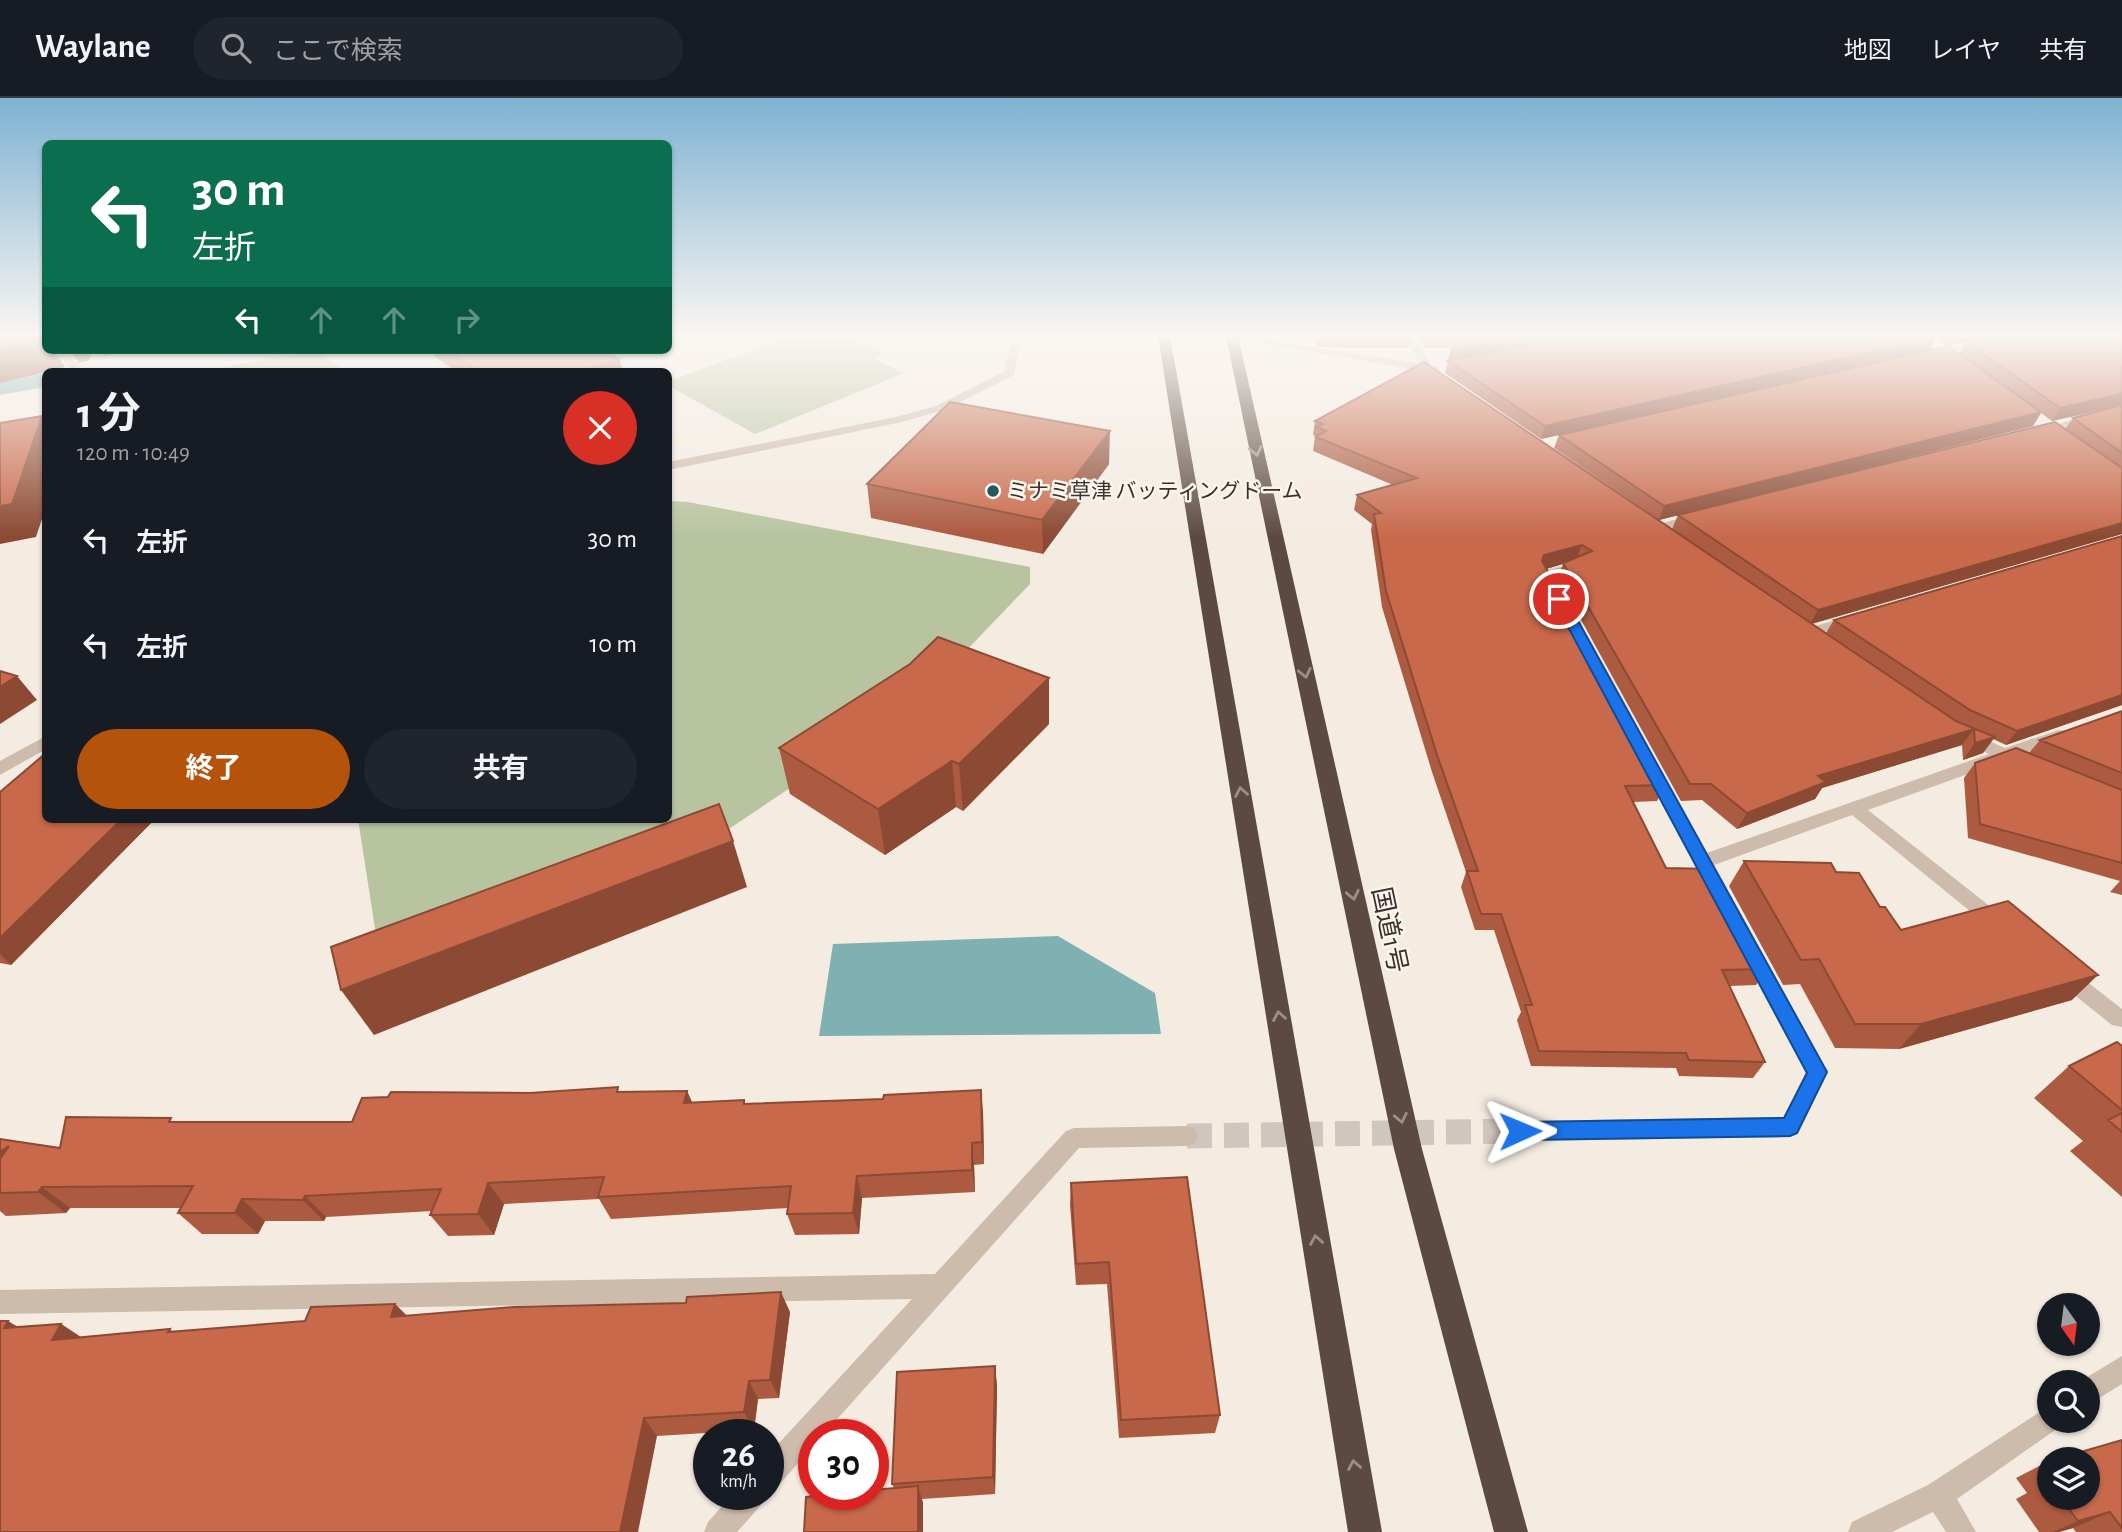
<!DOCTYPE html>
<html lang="ja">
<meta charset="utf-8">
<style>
:root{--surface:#171b24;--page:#20242c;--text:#f1f3f6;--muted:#9ea1a6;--line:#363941;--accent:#b45309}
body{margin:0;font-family:"Alegreya Sans","Noto Sans JP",sans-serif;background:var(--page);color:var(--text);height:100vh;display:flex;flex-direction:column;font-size:26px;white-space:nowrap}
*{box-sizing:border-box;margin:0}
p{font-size:23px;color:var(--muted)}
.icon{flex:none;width:38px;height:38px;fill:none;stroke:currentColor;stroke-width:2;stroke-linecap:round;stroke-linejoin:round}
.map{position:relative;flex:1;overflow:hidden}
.details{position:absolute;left:42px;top:270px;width:630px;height:455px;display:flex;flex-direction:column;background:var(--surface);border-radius:10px;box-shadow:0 2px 5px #0004}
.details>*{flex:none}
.hud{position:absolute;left:42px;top:42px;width:630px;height:214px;border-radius:10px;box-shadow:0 2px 5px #0004;background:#0b6e4f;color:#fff;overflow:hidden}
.needle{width:46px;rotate:166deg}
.tools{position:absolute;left:2037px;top:1195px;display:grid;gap:14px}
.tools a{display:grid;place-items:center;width:63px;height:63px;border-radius:50%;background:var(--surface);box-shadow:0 2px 5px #0004;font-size:35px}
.speed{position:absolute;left:693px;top:1321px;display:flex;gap:14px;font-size:35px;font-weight:700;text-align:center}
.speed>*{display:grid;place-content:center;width:91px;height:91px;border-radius:50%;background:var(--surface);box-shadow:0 2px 5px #0004;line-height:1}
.speed small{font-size:18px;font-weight:400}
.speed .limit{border:10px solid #d22;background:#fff;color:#111}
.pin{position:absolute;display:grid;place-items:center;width:60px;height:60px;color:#fff;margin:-30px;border:4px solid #fff;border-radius:50%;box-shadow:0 2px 7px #0007}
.me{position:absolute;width:77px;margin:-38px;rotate:89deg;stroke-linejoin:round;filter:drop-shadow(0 0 5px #0008)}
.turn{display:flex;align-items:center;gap:24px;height:147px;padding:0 35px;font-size:32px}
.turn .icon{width:91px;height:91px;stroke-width:2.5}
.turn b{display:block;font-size:49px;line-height:60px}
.lanes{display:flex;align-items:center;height:66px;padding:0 35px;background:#0003;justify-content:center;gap:35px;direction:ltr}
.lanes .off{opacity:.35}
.round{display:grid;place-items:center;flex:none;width:74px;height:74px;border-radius:37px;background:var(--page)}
.headline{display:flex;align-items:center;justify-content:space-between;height:119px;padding:0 35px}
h1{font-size:42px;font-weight:700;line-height:52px}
.button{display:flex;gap:14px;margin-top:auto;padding:14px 35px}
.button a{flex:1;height:80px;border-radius:42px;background:var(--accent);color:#fff;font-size:28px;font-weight:700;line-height:80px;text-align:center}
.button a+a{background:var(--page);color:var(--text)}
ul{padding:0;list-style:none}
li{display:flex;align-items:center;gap:21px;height:105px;padding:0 35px}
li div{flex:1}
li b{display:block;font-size:26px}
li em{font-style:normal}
header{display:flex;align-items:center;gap:42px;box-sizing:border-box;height:98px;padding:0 35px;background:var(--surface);border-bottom:2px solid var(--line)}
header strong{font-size:33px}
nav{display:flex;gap:38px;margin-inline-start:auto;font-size:24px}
.search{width:490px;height:63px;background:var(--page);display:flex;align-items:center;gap:18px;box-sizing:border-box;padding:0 24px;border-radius:38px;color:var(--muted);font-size:26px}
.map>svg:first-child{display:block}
</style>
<header>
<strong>Waylane</strong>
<div class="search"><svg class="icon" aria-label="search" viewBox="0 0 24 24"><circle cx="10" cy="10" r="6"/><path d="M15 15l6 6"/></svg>ここで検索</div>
<nav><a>地図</a><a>レイヤ</a><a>共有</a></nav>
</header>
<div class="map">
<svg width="2122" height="1434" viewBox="0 0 2122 1434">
<rect width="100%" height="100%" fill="#f4ebe1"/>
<path fill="#b8c4a0" d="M 792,238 L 845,238 L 884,256 L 873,260 L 904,275 L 755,336 L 669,288 L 669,283 Z
M 314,252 L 344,273 L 205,273 Z
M 669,403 L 688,404 L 1030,469 L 1030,486 L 914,607 L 669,771 L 383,882 L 358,721 L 668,721 Z"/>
<path fill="#7fb0b2" d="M 39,273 L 39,276 L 45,275 L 45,289 L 0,297 L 0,280 Z
M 1058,838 L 1155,895 L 1161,936 L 819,938 L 833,846 Z"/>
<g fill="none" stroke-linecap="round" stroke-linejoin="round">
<path stroke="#cfc6bd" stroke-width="25" stroke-dasharray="25 12" stroke-linecap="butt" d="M 1187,1038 L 1520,1033"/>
<path fill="#cdbbac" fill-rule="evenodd" d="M 1012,238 L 1022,238 L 1014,277 L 944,312 L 902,324 L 668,372 L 668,364 L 896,319 L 936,308 L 1005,273 Z
M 1220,238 L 1244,238 L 1420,266 L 1405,238 L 1415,238 L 1432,268 L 1439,270 L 1438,274 L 1444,280 L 1439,283 L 1424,273 Z
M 2000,238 L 2019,238 L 1932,260 L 1927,257 Z
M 54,252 L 65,252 L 83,273 L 72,273 Z
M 2122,309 L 2122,315 L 2037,337 L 2031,333 Z
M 1698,415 L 1704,419 L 1703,422 L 1656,433 L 1649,429 Z
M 1577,465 L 1582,466 L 1582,472 L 1554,479 L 1562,493 L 1560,496 L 1550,496 L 1539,477 L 1541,474 Z
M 1852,518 L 1857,519 L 1857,525 L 1808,538 L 1801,534 L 1803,531 Z
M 2059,632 L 2065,633 L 2067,637 L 2065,641 L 2020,657 L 2031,665 L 2029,669 L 2023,671 L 2004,663 L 1868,712 L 2006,821 L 2009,826 L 2006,831 L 1992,831 L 1852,717 L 1714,767 L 1727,791 L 1725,796 L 1711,796 L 1644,672 L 1646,668 L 1658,668 L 1707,755 L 1989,656 L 1959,643 L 1957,639 L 1959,635 L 1971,635 L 2005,650 Z
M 46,638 L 46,651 L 0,677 L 0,663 Z
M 1753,848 L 1760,851 L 1828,974 L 1798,1036 L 1790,1039 L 1520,1043 L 1512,1040 L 1509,1033 L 1512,1026 L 1520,1023 L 1784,1019 L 1806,974 L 1743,856 L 1746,851 Z
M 2065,870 L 2072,872 L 2122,911 L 2122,929 L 2112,927 L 2058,884 L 2055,878 L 2058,872 Z
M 1187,1028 L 1195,1031 L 1198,1038 L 1195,1045 L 1187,1048 L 1079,1050 L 823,1337 L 814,1337 L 814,1347 L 778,1388 L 768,1392 L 768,1357 L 912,1201 L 0,1216 L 0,1192 L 935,1176 L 1066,1033 L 1074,1030 Z
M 2122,1258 L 2122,1286 L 2088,1307 L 2088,1284 L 2079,1284 Z
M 2049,1308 L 2049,1323 L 2061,1323 L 2058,1330 L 1957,1401 L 1976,1434 L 1946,1434 L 1933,1414 L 1892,1434 L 1848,1434 L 1852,1424 L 1928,1387 Z
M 733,1396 L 766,1396 L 762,1406 L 737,1434 L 704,1434 L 708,1424 Z"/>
<path fill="#5c4a42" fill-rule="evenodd" d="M 1158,238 L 1170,238 L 1382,1434 L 1348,1434 Z
M 1226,238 L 1238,238 L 1422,1051 L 1528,1434 L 1494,1434 L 1394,1051 Z"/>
</g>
<path fill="#ac5a40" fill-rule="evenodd" d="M 1314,238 L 1411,238 L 1408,250 L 1323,249 L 1317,248 Z
M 1417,238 L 1989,238 L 1947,248 L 1936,240 L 1930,252 L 1710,302 L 1959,256 L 1966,244 L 2122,238 L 2122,436 L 1812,526 L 1826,535 L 1834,522 L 2122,438 L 2122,607 L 2006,647 L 1993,641 L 1983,655 L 1963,662 L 1962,647 L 1822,690 L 1815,701 L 1737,731 L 1702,702 L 1681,703 L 1558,480 L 1563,466 L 1546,471 L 1666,687 L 1657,703 L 1633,704 L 1666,770 L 1768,871 L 1756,887 L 1729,888 L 1765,964 L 1753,980 L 1679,978 L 1676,970 L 1531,968 L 1517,922 L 1521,914 L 1494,832 L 1475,832 L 1461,789 L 1466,774 L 1432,674 L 1382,509 L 1371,432 L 1372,426 L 1354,412 L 1357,397 L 1393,387 L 1313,353 L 1315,338 L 1313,337 L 1315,323 L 1646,413 L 1554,350 L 1559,337 L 1541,341 L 1445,275 L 1451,251 L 1452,250 L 1425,250 ZM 2118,308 L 2073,320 L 2065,331 L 1678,417 L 1672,431 L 1659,422 L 2033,328 L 2041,315 L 2052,323 Z
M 68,252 L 93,252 L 89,262 L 79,265 Z
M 432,252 L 604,252 L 619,261 L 623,273 L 456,273 L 434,258 Z
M 1109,366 L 1043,456 L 871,420 L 867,386 Z
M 910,566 L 1049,580 L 1049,626 L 963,713 L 956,709 L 885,757 L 790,696 L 779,650 Z
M 2122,613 L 2122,797 L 2110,794 L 2120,783 L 1968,740 L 1964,680 L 1975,665 L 2029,655 L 2040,642 Z
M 0,694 L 46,721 L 155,721 L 11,867 L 0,865 Z
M 1744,763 L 1836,774 L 1880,809 L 1901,832 L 2072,902 L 1899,951 L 1835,950 L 1800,886 L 1783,887 L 1729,788 Z
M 2122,948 L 2122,1099 L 2070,1053 L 2083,1043 L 2034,1000 L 2069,968 Z
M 687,993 L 692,1004 L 983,1014 L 984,1066 L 974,1067 L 975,1094 L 862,1100 L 859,1136 L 795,1137 L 787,1116 L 788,1110 L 611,1121 L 599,1101 L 504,1106 L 494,1137 L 448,1138 L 430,1117 L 432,1113 L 326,1119 L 324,1123 L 265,1123 L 258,1136 L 202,1136 L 178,1115 L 181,1110 L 70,1110 L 66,1115 L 6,1118 L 0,1113 L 0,1041 L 60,1050 L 176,1024 L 352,1024 L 530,995 Z
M 1071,1085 L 1220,1317 L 1215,1335 L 1119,1340 L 1107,1186 L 1076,1187 L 1070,1107 Z
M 395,1206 L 406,1217 L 790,1214 L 779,1300 L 758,1301 L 754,1332 L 657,1338 L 17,1229 L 61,1226 L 81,1239 L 170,1231 L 173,1234 L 305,1223 Z
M 995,1268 L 997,1288 L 995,1396 L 922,1401 L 923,1405 L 923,1434 L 804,1434 L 894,1390 L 892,1386 Z
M 2122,1342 L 2122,1434 L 2076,1434 L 2073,1430 L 2059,1434 L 2039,1434 L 2016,1401 L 2027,1395 L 2016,1380 L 2049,1363 L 2049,1400 L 2088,1400 Z"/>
<path fill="#8c4a34" d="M 46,238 L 46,252 L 54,252 L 65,269 L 0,285 L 0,250 Z
M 1520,238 L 1580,238 L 1448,263 L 1451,251 Z
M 1952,238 L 1989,238 L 1947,248 Z
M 1937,239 L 1930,252 L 1541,341 L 1545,328 Z
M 72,252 L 93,252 L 89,262 L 79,265 Z
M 100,252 L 129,252 L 104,258 Z
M 619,261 L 623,273 L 583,273 Z
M 2122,296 L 2122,307 L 2052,323 L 2060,310 Z
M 2041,314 L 2033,328 L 1659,422 L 1664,408 Z
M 42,318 L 46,322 L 46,409 L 36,439 L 0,446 L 0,408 Z
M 1110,333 L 1109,366 L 1043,456 L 1042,422 Z
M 2122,425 L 2122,436 L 1810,526 L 1818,512 Z
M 1582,447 L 1576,462 L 1539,473 L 1544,457 Z
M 17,578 L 37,602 L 0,626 L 0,589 Z
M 1049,580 L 1049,626 L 963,713 L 959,666 Z
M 2122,597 L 2122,607 L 2006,647 L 2017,633 Z
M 1974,631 L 1962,647 L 1822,690 L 1815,701 L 1737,731 L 1747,715 L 1818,678 Z
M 1995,639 L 1983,655 L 1963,662 L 1975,645 Z
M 952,663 L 956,709 L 885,757 L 878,711 Z
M 122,721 L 155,721 L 11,867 L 0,856 L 0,840 Z
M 733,743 L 747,789 L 374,937 L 341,892 Z
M 2098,877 L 2072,902 L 1899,951 L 1921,926 Z
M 981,992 L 983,1014 L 984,1066 L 982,1044 Z
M 687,993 L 697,1016 L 684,1005 Z
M 972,1045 L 974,1067 L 975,1094 L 972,1072 Z
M 9,1048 L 0,1096 L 0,1054 Z
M 857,1078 L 862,1100 L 859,1136 L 853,1115 Z
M 488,1085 L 504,1106 L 494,1137 L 478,1116 Z
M 42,1089 L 70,1110 L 66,1115 L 38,1094 Z
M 305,1098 L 326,1119 L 324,1123 L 303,1102 Z
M 242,1101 L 265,1123 L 258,1136 L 235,1115 Z
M 781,1194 L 790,1214 L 779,1300 L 770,1282 Z
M 395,1206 L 415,1226 L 391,1219 Z
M 8,1223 L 40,1242 L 4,1230 Z
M 61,1226 L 91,1246 L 52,1242 Z
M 995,1268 L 997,1288 L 995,1396 L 993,1379 Z
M 749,1283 L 758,1301 L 754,1332 L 744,1314 Z
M 644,1320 L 657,1338 L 638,1434 L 620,1434 Z
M 918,1388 L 923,1405 L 923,1434 L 918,1434 Z
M 2110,1414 L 2073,1430 L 2059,1434 L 2053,1434 L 2078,1423 Z"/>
<path fill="#c8694b" stroke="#8c4a34" stroke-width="2" d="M 0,238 L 46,238 L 46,239 L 0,250 Z
M 1448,238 L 1520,238 L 1451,251 L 1474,238 Z
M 1572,238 L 1935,238 L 1937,239 L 1545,328 L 1448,263 Z
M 1989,238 L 2122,238 L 2122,296 L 2060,310 L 1966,244 Z
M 1948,248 L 2041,314 L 1664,408 L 1559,337 Z
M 446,252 L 604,252 L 619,261 L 583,273 L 478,273 Z
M 1424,264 L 1956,623 L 1995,639 L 1975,645 L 1974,631 L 1818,678 L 1826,684 L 1747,715 L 1711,686 L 1690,686 L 1563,465 L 1592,453 L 1582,447 L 1544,457 L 1542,463 L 1666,687 L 1625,688 L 1666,770 L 1713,771 L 1768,871 L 1722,872 L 1765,964 L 1689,962 L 1686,955 L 1539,953 L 1525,907 L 1532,907 L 1501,816 L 1481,816 L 1467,773 L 1478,773 L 1437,657 L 1386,493 L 1374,416 L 1381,415 L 1357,397 L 1417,380 L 1316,339 L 1326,333 L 1316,329 L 1323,326 L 1315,323 Z
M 950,304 L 1110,333 L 1042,422 L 867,386 Z
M 2122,307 L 2122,355 L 2073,320 Z
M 42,318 L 12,406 L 0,408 L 0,325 Z
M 2055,324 L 2122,370 L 2122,425 L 1818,512 L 1678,417 Z
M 2122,438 L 2122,597 L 2017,633 L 1970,612 L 1834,522 Z
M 938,539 L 1049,580 L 959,666 L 952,663 L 878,711 L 779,650 L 910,566 Z
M 0,573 L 17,578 L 0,589 Z
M 2122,613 L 2122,675 L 2040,642 Z
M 2016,650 L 2122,692 L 2122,765 L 1980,726 L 1975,665 Z
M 46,655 L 46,721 L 122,721 L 0,840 L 0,694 Z
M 719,706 L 733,743 L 341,892 L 331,849 Z
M 1744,763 L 1831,765 L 1836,774 L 1859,775 L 1880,809 L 1885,809 L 1901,832 L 2008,803 L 2098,877 L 1921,926 L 1855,926 L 1819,861 L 1801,862 Z
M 2117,944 L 2122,948 L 2122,1012 L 2069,968 Z
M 618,989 L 617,994 L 687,993 L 684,1005 L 744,1002 L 744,1006 L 883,1001 L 884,997 L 981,992 L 982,1044 L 972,1045 L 972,1072 L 857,1078 L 853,1115 L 787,1116 L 791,1088 L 598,1099 L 604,1079 L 488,1085 L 478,1116 L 430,1117 L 441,1091 L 305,1098 L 303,1102 L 242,1101 L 235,1115 L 178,1115 L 193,1088 L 42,1089 L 38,1094 L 0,1095 L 0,1061 L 9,1048 L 0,1054 L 0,1041 L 60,1050 L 66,1019 L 171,1020 L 169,1024 L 352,1024 L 362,1000 L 388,999 L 391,994 L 530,995 Z
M 2122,1015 L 2122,1034 L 2108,1022 Z
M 1187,1079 L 1220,1317 L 1121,1322 L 1109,1164 L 1076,1166 L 1071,1085 Z
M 781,1194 L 770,1282 L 749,1283 L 744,1314 L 644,1320 L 620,1434 L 0,1434 L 0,1223 L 8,1223 L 4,1230 L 61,1226 L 52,1242 L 170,1231 L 168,1234 L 305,1223 L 311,1209 L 395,1206 L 391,1219 L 514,1209 L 686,1205 L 687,1199 Z
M 995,1268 L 993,1379 L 892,1386 L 897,1274 Z
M 2122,1342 L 2122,1430 L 2110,1414 L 2078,1423 L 2061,1400 L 2088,1400 L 2088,1362 L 2053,1362 Z
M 918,1388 L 918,1434 L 804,1434 L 806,1399 L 833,1396 L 873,1396 L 873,1392 Z"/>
<defs><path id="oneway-chevron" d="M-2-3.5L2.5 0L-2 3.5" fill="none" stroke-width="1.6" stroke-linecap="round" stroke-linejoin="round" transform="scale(1.75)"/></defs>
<g stroke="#9c8e87">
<use href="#oneway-chevron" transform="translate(1256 353) rotate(78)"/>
<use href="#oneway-chevron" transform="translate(1305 575) rotate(78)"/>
<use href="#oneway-chevron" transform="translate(1241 694) rotate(-100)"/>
<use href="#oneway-chevron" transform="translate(1353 797) rotate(78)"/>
<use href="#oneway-chevron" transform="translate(1279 918) rotate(-100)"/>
<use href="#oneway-chevron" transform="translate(1401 1020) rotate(78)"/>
<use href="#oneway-chevron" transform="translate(1316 1142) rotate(-100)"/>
<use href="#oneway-chevron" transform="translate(1354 1367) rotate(-100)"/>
</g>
<linearGradient id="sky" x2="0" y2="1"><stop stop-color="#7eb2d2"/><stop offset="0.54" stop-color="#faf6f2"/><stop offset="1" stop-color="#faf6f2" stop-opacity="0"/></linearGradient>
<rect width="2122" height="439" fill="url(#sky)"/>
<path fill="#1a73e8" stroke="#114b97" stroke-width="2" d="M 1555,499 L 1566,501 L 1827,974 L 1797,1035 L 1790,1038 L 1520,1042 L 1513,1039 L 1510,1033 L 1513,1026 L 1520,1024 L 1784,1020 L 1807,975 L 1553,501 Z"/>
<circle fill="#1f5a5e" stroke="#fbf5ee" stroke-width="2.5" cx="993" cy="393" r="7"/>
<g text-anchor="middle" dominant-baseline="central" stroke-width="5" stroke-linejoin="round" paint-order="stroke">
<g font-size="21" fill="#3b302b" stroke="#fbf5ee" text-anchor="start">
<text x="1007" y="393">ミナミ草津 バッティングドーム</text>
</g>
<g font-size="26" fill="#3b302b" stroke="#fbf5ee">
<text transform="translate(1389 832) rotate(78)">国道1号</text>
</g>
</g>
</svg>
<div class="tools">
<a><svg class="needle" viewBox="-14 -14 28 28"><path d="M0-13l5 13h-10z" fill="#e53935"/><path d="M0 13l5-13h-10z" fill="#9ea1a6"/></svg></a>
<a><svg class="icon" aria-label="search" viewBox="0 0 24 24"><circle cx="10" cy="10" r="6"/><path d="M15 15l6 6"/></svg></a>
<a><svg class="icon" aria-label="layers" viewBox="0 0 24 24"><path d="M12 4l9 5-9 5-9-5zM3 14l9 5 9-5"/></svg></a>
</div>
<div class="speed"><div>26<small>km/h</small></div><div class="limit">30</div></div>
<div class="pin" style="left:1559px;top:501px;background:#d93025"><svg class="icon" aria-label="arrive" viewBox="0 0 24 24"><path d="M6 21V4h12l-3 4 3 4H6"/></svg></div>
<svg class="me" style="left:1520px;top:1033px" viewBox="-20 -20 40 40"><path d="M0-17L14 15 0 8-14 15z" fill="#1a73e8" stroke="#fff" stroke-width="4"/></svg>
<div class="hud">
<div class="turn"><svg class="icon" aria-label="left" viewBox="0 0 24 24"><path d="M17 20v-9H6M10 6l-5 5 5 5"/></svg><div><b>30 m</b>左折</div></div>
<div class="lanes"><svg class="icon" aria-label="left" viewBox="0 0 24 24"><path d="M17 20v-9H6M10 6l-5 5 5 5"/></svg><svg class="icon off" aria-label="ahead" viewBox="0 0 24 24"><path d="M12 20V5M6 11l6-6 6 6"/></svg><svg class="icon off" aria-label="ahead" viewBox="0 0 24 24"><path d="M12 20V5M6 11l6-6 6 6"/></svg><svg class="icon off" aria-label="right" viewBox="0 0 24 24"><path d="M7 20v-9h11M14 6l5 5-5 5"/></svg></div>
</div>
<section class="details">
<div class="headline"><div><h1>1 分</h1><p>120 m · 10:49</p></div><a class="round" style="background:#d93025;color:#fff"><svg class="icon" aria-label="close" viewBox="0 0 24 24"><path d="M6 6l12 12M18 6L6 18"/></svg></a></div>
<ul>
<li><svg class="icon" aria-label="left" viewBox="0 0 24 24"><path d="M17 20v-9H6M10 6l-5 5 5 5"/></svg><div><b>左折</b></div><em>30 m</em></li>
<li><svg class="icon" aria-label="left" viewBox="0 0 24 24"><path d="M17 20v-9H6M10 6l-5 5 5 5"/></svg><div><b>左折</b></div><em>10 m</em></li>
</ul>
<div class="button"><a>終了</a><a>共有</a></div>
</section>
</div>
